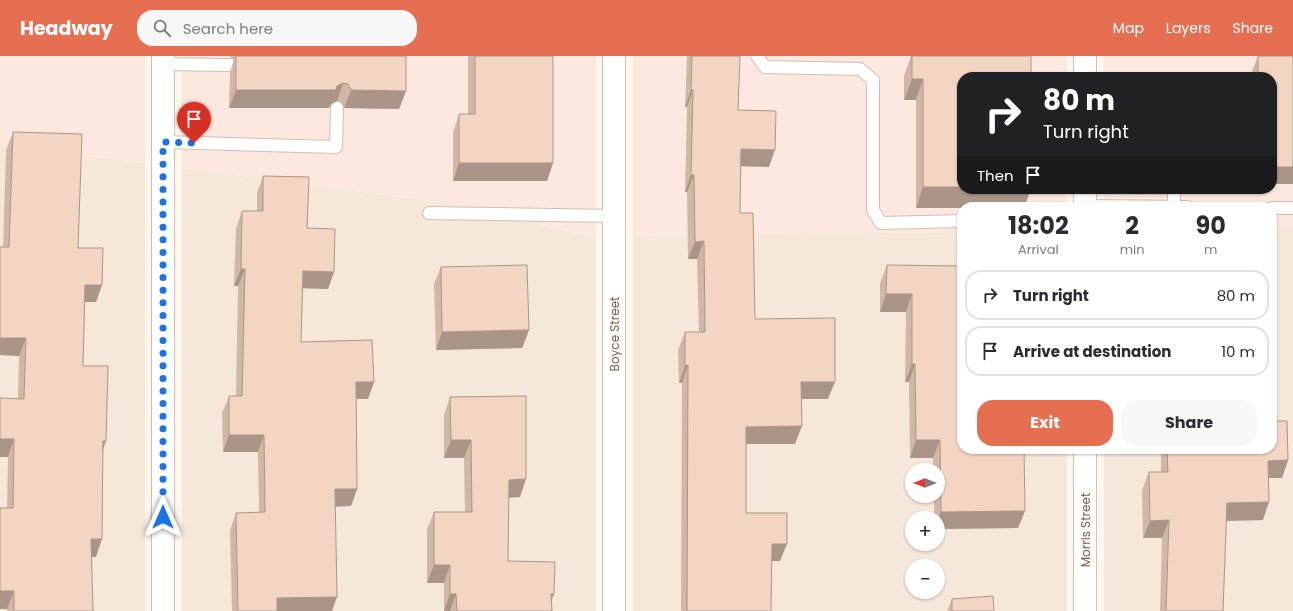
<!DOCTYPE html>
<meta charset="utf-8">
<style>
:root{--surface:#fff;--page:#f7f7f7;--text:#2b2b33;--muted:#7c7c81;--line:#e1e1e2;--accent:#e76f51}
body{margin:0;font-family:Poppins,sans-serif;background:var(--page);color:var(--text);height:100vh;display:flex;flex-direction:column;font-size:15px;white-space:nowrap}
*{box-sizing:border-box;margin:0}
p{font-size:13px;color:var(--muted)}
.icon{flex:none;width:22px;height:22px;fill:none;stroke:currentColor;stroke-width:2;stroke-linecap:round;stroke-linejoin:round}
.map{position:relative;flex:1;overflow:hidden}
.sheet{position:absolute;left:957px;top:146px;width:320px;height:252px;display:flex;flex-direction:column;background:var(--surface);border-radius:16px;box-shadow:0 1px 3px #0004}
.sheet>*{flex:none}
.top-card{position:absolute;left:957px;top:16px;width:320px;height:122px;border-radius:16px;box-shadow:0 1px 3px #0004;background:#202124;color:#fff;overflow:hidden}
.needle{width:26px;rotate:270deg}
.fabs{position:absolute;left:905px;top:407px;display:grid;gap:8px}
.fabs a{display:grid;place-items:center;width:40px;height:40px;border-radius:50%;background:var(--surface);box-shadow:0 1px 3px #0004;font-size:20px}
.pin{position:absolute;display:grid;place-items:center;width:34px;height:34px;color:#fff;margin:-41px -17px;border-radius:50% 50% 50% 0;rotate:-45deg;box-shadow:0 0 4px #0007}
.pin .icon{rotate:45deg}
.me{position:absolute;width:44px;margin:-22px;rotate:0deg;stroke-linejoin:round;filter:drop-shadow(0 0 3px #0008)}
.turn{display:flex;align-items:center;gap:14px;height:84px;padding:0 20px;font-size:18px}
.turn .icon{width:52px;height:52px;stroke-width:2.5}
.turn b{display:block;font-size:28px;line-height:34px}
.then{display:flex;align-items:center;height:38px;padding:0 20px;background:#0003;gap:8px;font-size:15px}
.eta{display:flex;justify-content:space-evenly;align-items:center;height:68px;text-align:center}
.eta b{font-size:24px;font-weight:700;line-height:28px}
.cta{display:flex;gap:8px;margin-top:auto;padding:8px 20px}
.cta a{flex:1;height:46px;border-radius:16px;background:var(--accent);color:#fff;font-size:16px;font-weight:700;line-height:46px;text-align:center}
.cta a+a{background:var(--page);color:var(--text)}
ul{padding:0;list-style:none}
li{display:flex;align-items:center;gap:12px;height:50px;margin:0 8px 6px;padding:0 12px;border:2px solid var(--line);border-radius:16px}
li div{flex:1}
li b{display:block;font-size:15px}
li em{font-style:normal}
header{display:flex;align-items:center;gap:24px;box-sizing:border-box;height:56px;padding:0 20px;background:var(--accent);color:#fff}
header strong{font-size:19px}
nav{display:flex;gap:22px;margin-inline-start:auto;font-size:14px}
.search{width:280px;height:36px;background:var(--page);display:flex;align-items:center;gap:10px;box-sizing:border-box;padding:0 14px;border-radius:16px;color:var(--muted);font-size:15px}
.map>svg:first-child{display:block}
</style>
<header>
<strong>Headway</strong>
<div class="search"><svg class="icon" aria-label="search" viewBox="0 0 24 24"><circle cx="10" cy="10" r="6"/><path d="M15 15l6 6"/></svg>Search here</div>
<nav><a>Map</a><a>Layers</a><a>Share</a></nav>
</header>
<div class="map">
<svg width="1293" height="555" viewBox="0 0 1293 555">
<rect width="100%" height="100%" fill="#fdf6ec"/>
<path fill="#f5e8da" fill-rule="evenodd" d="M 0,89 L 145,107 L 145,555 L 0,555 Z
M 182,112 L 452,148 L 591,181 L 596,181 L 596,555 L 182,555 Z
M 1272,172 L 1293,172 L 1293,555 L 1104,555 L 1104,393 L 1272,393 Z
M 962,176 L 962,393 L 1067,393 L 1067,555 L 633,555 L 633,180 ZM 912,414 L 938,414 L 938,440 L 912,440 ZM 912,462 L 938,462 L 938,488 L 912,488 ZM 912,510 L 938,510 L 938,536 L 912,536 Z"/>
<path fill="#fde8e0" d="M 0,0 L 145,0 L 145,107 L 0,89 Z
M 182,0 L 596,0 L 596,181 L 591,181 L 452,148 L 182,112 Z
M 633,0 L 1067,0 L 1067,21 L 962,21 L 962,133 L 1067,133 L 1067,151 L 962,151 L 962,176 L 633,180 Z
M 1104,0 L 1293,0 L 1293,172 L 1272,172 L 1272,151 L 1104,151 L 1104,133 L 1272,133 L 1272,21 L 1104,21 Z"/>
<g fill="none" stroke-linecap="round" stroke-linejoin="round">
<g stroke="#d1beb0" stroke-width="14">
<path id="service" d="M 757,0 L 765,11 L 860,13 L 873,24 L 873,154 L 881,167 L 962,165
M 163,8 L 230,9
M 163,86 L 336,91 L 337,52
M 1174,133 L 1174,151
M 1085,150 L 1188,151
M 1272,152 L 1293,152
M 429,157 L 614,160"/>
</g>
<g stroke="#d1beb0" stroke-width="24">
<path id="minor" d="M 163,0 L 163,555
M 1085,0 L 1085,21
M 1085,133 L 1085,151
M 1085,393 L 1085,555
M 614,555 L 614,0"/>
</g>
<use href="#service" stroke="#fff" stroke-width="12"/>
<use href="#minor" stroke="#fff" stroke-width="22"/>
</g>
<path fill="#d1b7a8" d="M 230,0 L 406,0 L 406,35 L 399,53 L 344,52 L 341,46 L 337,45 L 331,48 L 329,52 L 229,52 L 230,16 L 234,3 L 230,1 Z
M 468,0 L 553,0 L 553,107 L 547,125 L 453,125 L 453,76 L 459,58 L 468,58 Z
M 687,0 L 740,0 L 738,54 L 769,111 L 740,110 L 740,157 L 755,263 L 828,343 L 801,343 L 795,388 L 746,388 L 746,457 L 780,505 L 772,505 L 771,555 L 681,555 L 682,327 L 679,327 L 678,294 L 685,276 L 699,276 L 697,203 L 688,203 L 687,136 L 685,136 L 687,51 L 685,51 Z
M 911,0 L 1031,0 L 1031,133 L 1024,151 L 962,151 L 962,152 L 916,152 L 916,44 L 904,44 L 904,20 Z
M 1258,0 L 1293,0 L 1293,128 L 1272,128 L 1272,21 L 1251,21 L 1251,18 Z
M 13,76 L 78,192 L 102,229 L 96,246 L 85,246 L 83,310 L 103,393 L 96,501 L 91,501 L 93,555 L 7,555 L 7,553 L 0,553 L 0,452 L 7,452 L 8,401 L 18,343 L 19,300 L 0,299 L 0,191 L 3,191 L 6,94 Z
M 263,120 L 307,172 L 334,216 L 328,233 L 302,232 L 301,286 L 374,326 L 368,343 L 356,343 L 357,433 L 351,450 L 335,450 L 332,555 L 232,555 L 230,474 L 236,457 L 259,456 L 258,396 L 223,396 L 222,357 L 229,340 L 236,340 L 238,230 L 234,230 L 236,172 L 242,155 L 257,155 L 257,137 Z
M 887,209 L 962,210 L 1018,472 L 938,473 L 938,462 L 934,462 L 934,440 L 938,440 L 938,414 L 933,414 L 933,402 L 910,402 L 909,326 L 905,326 L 906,256 L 880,256 L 880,227 Z
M 441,211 L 529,274 L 522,292 L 436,294 L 434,228 Z
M 450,341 L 520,441 L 509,441 L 508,505 L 551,546 L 552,555 L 444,555 L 444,527 L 427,527 L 427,473 L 434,456 L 465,456 L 464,402 L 444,402 L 444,359 Z
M 1161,393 L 1272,393 L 1288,404 L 1282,422 L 1269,422 L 1263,464 L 1226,465 L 1223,555 L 1160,555 L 1162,482 L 1143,482 L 1142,434 L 1149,416 L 1161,416 Z
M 952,543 L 994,555 L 947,555 Z"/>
<path fill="#aa9588" d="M 912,23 L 923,23 L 916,44 L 904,44 Z
M 343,27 L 337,45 L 331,48 L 329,52 L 229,52 L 236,34 L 337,30 Z
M 351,34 L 406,35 L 399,53 L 344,52 Z
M 691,34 L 693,34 L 687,51 L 685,51 Z
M 741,93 L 775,94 L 769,111 L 734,110 Z
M 459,107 L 553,107 L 547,125 L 453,125 Z
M 1272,111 L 1293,111 L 1293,128 L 1272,128 Z
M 691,119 L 694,119 L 687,136 L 685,136 Z
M 923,131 L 962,131 L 962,133 L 1031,133 L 1024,151 L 962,151 L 962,152 L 916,152 Z
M 704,185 L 697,203 L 688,203 L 695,186 Z
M 241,213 L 245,213 L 238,230 L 234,230 Z
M 303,215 L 334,216 L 328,233 L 297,232 Z
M 85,229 L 102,229 L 96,246 L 79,246 Z
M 886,238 L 912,238 L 906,256 L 880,256 Z
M 529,274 L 522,292 L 436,294 L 442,276 Z
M 0,282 L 26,282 L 19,300 L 0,299 Z
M 912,308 L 915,308 L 909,326 L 905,326 Z
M 688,309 L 682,327 L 679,327 L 685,310 Z
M 356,326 L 374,326 L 368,343 L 350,343 Z
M 801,326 L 835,326 L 828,343 L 795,343 Z
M 802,370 L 795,388 L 739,388 L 746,371 Z
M 229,379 L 264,379 L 258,396 L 223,396 Z
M 0,383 L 14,383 L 8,401 L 0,401 Z
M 451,384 L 471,384 L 464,402 L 444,402 Z
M 916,384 L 940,384 L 933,402 L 910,402 Z
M 103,385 L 106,385 L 100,402 Z
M 1288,404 L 1282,422 L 1262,422 L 1268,405 Z
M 526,423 L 520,441 L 503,442 L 509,424 Z
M 335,433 L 357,433 L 351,450 L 329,451 Z
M 1269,446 L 1263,464 L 1220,465 L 1227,447 Z
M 1025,455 L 1018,472 L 938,473 L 938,463 L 941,456 Z
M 1169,464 L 1162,482 L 1143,482 L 1150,465 Z
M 91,483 L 102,483 L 96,501 L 84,501 Z
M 772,488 L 787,488 L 780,505 L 766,505 Z
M 434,509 L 450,509 L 444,527 L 427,527 Z
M 0,535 L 14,535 L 7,553 L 0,553 Z
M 450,538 L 456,538 L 450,555 L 444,555 Z
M 551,538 L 554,538 L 548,555 Z
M 337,541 L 332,555 L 273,555 L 277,542 Z"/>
<path fill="#f3d5c3" stroke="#aa9588" d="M 236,0 L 406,0 L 406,35 L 351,34 L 348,28 L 343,27 L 337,30 L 336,34 L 236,34 Z
M 475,0 L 553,0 L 553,107 L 459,107 L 459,58 L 475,58 Z
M 692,0 L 740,0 L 738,54 L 776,55 L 775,94 L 741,93 L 740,157 L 753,157 L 755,263 L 835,262 L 835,326 L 801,326 L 802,370 L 746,371 L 746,457 L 787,457 L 787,488 L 772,488 L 771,555 L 687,555 L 688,309 L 685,310 L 685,276 L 705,276 L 704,185 L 695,186 L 694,119 L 691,119 L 693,34 L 691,34 Z
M 912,0 L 1031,0 L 1031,21 L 962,21 L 962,131 L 923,131 L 923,23 L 912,23 Z
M 1258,0 L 1293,0 L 1293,111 L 1272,111 L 1272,21 L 1258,21 Z
M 13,76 L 82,78 L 78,192 L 103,192 L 102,229 L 85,229 L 83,310 L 108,310 L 106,385 L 103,385 L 102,483 L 91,483 L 93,555 L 14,555 L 14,535 L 0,535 L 0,452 L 13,452 L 14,383 L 0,383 L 0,342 L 24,343 L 26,282 L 0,282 L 0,191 L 9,191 Z
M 263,120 L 309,121 L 307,172 L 335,173 L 334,216 L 303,215 L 301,286 L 372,284 L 374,326 L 356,326 L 357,433 L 335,433 L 337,541 L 277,542 L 277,555 L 238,555 L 236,457 L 265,456 L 264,379 L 229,379 L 229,340 L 242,340 L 245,213 L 241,213 L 242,155 L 263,155 Z
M 527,209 L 529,274 L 442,276 L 441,211 Z
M 887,209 L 962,210 L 962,393 L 1024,393 L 1025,455 L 941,456 L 940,384 L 916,384 L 915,308 L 912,308 L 912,238 L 886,238 Z
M 526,340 L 526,423 L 509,424 L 508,505 L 555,506 L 554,538 L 551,538 L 552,555 L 457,555 L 456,538 L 450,538 L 450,509 L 434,509 L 434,456 L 472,456 L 471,384 L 451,384 L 450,341 Z
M 1272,365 L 1287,365 L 1288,404 L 1268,405 L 1269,446 L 1227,447 L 1223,555 L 1166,555 L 1169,464 L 1150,465 L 1149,416 L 1168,416 L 1167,393 L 1272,393 Z
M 993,540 L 994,555 L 952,555 L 952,543 Z"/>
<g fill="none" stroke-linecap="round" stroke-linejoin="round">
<path stroke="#1a73e8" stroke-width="7" stroke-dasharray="0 12.6" d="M 163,461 L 163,86 L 194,87"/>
</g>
<g text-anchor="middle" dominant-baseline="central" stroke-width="3" stroke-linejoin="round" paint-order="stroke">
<g font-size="12" fill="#7a5c4d" stroke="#fffaf3">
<text transform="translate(614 278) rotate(-90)">Boyce Street</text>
<text transform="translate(1085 474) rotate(-90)">Morris Street</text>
</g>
</g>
</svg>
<div class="fabs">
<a><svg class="needle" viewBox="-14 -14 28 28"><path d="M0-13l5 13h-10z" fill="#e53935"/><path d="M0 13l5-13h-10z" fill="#7c7c81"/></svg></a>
<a>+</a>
<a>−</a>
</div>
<div class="pin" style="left:194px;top:87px;background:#d93025"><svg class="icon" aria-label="arrive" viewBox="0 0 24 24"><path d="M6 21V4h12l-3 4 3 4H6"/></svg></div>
<svg class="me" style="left:163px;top:461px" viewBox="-20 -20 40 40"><path d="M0-17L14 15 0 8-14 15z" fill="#1a73e8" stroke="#fff" stroke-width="4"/></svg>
<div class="top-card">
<div class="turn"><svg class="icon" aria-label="right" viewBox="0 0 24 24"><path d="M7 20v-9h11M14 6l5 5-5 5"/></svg><div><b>80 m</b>Turn right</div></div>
<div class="then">Then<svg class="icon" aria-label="arrive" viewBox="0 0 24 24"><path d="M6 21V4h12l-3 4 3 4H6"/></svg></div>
</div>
<section class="sheet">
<div class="eta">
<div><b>18:02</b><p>Arrival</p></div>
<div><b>2</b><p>min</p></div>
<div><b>90</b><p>m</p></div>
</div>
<ul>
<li><svg class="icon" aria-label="right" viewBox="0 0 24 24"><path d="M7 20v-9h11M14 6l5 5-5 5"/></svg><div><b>Turn right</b></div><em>80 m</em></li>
<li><svg class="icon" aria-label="arrive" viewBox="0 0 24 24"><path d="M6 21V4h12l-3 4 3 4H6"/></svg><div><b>Arrive at destination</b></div><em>10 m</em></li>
</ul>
<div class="cta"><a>Exit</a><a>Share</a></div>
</section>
</div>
